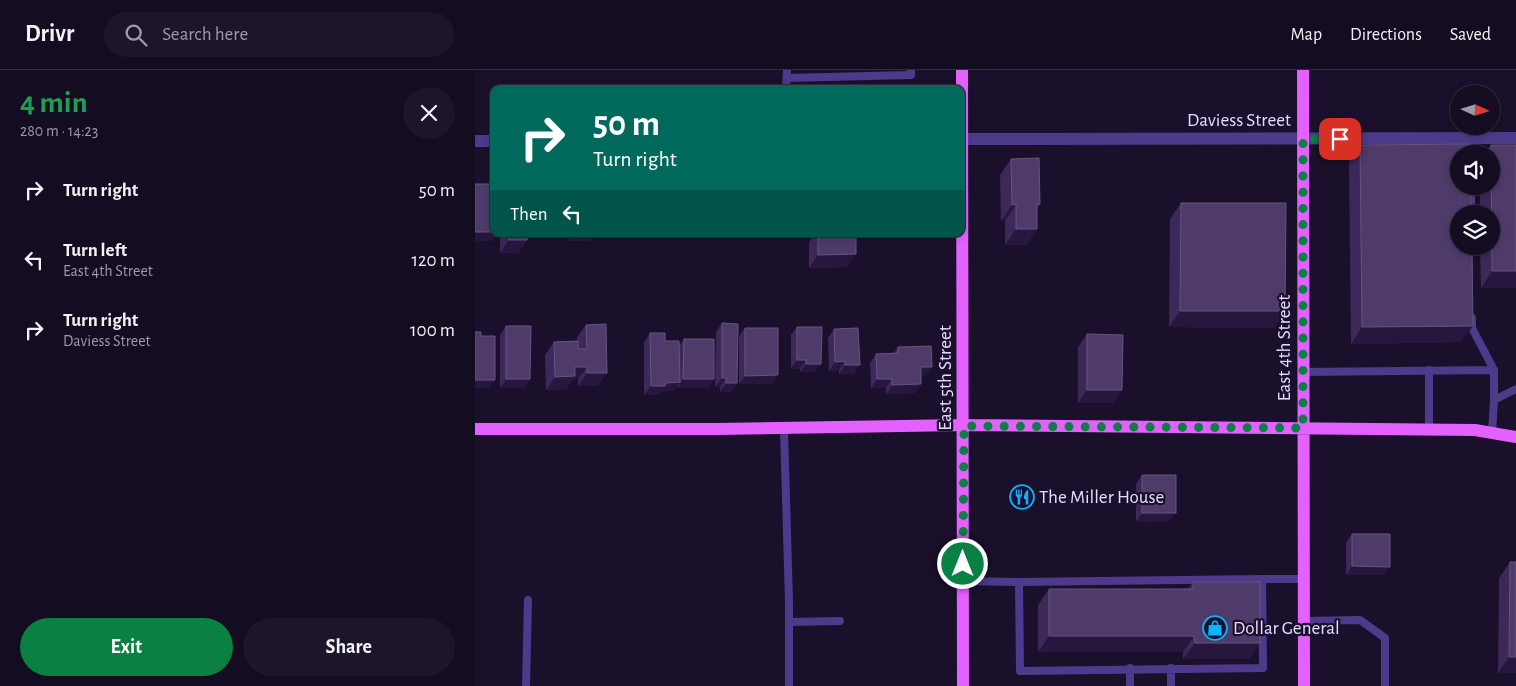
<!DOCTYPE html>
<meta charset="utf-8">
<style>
:root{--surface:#140c20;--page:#1d1529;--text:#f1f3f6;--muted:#9d9ba5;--line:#332c3e;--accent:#0b8043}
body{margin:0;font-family:"Alegreya Sans",sans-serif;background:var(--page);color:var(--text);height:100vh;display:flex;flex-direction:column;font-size:19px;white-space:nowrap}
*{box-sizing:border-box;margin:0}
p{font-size:16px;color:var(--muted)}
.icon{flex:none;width:28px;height:28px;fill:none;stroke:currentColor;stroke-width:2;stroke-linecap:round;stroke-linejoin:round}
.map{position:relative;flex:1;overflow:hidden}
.drawer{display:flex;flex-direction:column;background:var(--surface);width:475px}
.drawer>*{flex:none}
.top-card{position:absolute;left:15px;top:15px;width:475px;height:152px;border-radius:10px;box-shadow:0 2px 8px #0003,0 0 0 1px var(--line);background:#00695c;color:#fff;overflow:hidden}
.needle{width:32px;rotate:94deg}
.buttons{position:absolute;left:975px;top:15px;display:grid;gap:10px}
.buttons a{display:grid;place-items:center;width:50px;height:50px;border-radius:50%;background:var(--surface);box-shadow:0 2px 8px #0003,0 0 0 1px var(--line);font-size:25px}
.pin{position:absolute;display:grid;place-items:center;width:42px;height:42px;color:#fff;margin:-21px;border-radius:10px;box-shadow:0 2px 8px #0006}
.me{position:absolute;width:55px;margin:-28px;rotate:0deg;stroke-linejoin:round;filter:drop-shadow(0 0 4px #0008)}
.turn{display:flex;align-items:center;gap:18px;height:105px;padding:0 20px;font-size:22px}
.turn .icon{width:65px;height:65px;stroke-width:2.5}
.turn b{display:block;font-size:35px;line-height:42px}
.then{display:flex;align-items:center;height:48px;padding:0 20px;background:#0003;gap:10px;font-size:19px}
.round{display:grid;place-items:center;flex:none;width:52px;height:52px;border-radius:26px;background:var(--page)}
.overview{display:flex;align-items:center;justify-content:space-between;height:85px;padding:0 20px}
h1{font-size:30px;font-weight:600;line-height:38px;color:#1e9e55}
.primary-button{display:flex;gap:10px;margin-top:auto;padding:10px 20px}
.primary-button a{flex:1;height:58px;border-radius:30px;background:var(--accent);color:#fff;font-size:20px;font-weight:600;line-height:58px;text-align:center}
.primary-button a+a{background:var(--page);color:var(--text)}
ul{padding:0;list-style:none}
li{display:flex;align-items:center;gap:15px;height:70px;padding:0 20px}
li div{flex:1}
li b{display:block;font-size:19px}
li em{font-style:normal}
header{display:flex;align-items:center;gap:30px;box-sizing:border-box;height:70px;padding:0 25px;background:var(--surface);border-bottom:1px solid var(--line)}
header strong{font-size:24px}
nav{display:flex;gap:28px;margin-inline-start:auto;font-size:18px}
.search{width:350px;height:45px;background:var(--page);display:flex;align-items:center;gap:12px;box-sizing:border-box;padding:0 18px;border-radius:28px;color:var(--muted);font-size:19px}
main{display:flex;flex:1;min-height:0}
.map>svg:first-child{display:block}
</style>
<header>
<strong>Drivr</strong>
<div class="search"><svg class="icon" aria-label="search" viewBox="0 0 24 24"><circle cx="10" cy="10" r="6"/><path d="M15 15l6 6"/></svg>Search here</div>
<nav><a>Map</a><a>Directions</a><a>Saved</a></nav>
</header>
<main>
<section class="drawer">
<div class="overview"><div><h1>4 min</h1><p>280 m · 14:23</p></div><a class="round"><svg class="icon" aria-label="close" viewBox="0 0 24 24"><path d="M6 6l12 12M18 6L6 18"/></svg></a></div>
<ul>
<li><svg class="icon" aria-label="right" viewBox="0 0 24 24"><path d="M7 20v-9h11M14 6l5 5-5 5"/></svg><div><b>Turn right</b></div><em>50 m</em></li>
<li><svg class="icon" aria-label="left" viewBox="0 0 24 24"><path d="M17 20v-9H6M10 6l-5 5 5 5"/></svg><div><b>Turn left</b><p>East 4th Street</p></div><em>120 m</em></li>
<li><svg class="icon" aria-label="right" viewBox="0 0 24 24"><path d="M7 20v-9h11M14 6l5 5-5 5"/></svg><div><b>Turn right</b><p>Daviess Street</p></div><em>100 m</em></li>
</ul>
<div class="primary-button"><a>Exit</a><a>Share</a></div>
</section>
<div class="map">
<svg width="1041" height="616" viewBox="0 0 1041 616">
<rect width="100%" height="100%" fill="#1a102b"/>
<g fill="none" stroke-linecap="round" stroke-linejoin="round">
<path stroke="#4d3a8b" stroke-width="8" d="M 312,8 L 436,5 L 436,0
M 311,19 L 312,0
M 996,68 L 996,84
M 996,116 L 996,144
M 997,248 L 997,258 L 1019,300 L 1019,330
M 954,300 L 954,360
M 828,302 L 1019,300
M 309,359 L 314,532 L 314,616
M 1017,363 L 1019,330 L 1041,319
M 787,509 L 829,509
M 487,511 L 544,512 L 545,601 L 788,598 L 787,509 L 544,512
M 829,551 L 885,550 L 910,568 L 910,616
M 314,552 L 365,551
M 655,598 L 655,616
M 696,598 L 696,616
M 51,616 L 53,530"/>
<path stroke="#4d3a8b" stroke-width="12" d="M 486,69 L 1041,68
M 0,71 L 19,71"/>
<path stroke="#e361ff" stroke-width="12" d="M 487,0 L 488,616
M 828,0 L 829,616
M 0,359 L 243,359 L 489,355 L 1000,360 L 1041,367"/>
</g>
<path fill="#3c2859" d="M 885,75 L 986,272 L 876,274 L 874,92 Z
M 1016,75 L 1041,218 L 1006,218 L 1005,176 L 1016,176 L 1016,144 L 1005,144 L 1005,116 L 1016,116 L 1016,84 L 1010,84 Z
M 536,89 L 565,134 L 562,139 L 562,159 L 551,175 L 530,175 L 530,151 L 526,151 L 525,105 Z
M 706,133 L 810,241 L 799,258 L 694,257 L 695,149 Z
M 25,164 L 55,164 L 52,168 L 52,170 L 43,183 L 25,183 Z
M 94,164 L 120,164 L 115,171 L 94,171 Z
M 340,164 L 381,164 L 372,197 L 334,198 L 334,172 Z
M 247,253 L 256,322 L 245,322 L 245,317 L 240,317 L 241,262 Z
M 111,255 L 123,316 L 103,316 L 103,309 L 98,309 L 91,319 L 71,320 L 70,285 L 79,272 L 102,271 L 102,267 Z
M 31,256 L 55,309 L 49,318 L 25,318 L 25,265 Z
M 322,257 L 340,302 L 325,302 L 325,299 L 316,298 L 316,265 Z
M 270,258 L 297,314 L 264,314 L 264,266 Z
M 359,259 L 379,304 L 364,304 L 364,300 L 354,301 L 353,268 Z
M 175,263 L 190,271 L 204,276 L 209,269 L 233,318 L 202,318 L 202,316 L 198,321 L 186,321 L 184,324 L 169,325 L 169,272 Z
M 612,264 L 639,333 L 603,333 L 603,277 Z
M 423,277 L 457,297 L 450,306 L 446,306 L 440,323 L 411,324 L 411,318 L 396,318 L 395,293 L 401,284 L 419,283 Z
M 667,405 L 695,451 L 661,452 L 661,414 Z
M 877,464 L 908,505 L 871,505 L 871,472 Z
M 1035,492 L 1041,492 L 1041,603 L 1023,603 L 1024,508 Z
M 718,512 L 785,573 L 774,589 L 708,589 L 708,582 L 563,582 L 563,535 L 574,519 L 713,519 Z"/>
<path fill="#27173f" d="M 541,134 L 530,151 L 526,151 L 537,135 Z
M 541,159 L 562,159 L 551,175 L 530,175 Z
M 0,162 L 19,162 L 19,164 L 22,164 L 17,171 L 0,171 Z
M 99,164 L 120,164 L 115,171 L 94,171 Z
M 208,164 L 233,164 L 231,167 L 205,167 Z
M 34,170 L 52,170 L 43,183 L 25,183 Z
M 381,184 L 372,197 L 334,198 L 343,185 Z
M 1017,201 L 1041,201 L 1041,218 L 1006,218 Z
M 705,241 L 810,241 L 799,258 L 694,257 Z
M 998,256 L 986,272 L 876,274 L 887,257 Z
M 322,290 L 331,290 L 325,299 L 316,298 Z
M 370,291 L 364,300 L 354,301 L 360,292 Z
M 331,294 L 346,294 L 340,302 L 325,302 Z
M 370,295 L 385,295 L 379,304 L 364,304 Z
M 100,297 L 112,297 L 103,309 L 98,309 L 91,319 L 71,320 L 80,307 Z
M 446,297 L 457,297 L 450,306 L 440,306 Z
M 112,303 L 132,303 L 123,316 L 103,316 Z
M 303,305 L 297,314 L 264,314 L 270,306 Z
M 247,308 L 251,308 L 245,317 L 240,317 Z
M 31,309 L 55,309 L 49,318 L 25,318 Z
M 208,309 L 239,309 L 233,318 L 202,318 Z
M 402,309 L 417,309 L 411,318 L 396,318 Z
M 0,310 L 20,310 L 14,318 L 0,318 Z
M 205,312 L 198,321 L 186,321 L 184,324 L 169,325 L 176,316 L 191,313 Z
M 251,313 L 262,313 L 256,322 L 245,322 Z
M 446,314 L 440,323 L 411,324 L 417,315 Z
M 612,320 L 647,320 L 639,333 L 603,333 Z
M 667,443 L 701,443 L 695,451 L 661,452 Z
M 877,496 L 915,497 L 908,505 L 871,505 Z
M 574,566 L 719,566 L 708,582 L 563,582 Z
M 720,573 L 785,573 L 774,589 L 708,589 Z
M 1034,587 L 1041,587 L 1041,603 L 1023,603 Z"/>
<path fill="#4e3b6a" stroke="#665482" d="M 996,74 L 996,84 L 984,84 L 984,116 L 996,116 L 996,144 L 984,144 L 984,176 L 997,176 L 998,256 L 887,257 L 885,75 Z
M 1016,75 L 1041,75 L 1041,201 L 1017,201 Z
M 564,88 L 565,134 L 562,134 L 562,159 L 541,159 L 541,134 L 537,135 L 536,89 Z
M 0,114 L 19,114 L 19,162 L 0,162 Z
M 706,133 L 811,133 L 810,241 L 705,241 Z
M 34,164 L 52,164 L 52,170 L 34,170 Z
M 343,164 L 381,164 L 381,184 L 343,185 Z
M 247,253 L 263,254 L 262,313 L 251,313 L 251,308 L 247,308 Z
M 131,254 L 132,303 L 112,303 L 112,297 L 100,297 L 100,306 L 80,307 L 79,272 L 103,271 L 103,279 L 112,279 L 111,255 Z
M 31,256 L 56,256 L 55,309 L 31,309 Z
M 322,257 L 347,257 L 346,294 L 331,294 L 331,290 L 322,290 Z
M 270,258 L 303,258 L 303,305 L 270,306 Z
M 383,258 L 385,295 L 370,295 L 370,291 L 360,292 L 359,259 Z
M 0,262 L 6,262 L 6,266 L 20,266 L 20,310 L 0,310 Z
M 175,263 L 190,263 L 190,271 L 204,271 L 205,312 L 191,313 L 190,316 L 176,316 Z
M 612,264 L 648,265 L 647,320 L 612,320 Z
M 209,269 L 239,269 L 239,309 L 208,309 Z
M 456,276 L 457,297 L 446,297 L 446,314 L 417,315 L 417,309 L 402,309 L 401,284 L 423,283 L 423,277 Z
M 667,405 L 701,405 L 701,443 L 667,443 Z
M 877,464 L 915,464 L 915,497 L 877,496 Z
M 1035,492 L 1041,492 L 1041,587 L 1034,587 Z
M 718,512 L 785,512 L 785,573 L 720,573 L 719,566 L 574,566 L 574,519 L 718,519 Z"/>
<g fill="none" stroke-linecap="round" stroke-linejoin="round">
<path stroke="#0b8043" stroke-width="9" stroke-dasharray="0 16.2" d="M 488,494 L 489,356 L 828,358 L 828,69 L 865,69"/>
</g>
<defs>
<g id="restaurant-ring" transform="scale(1.25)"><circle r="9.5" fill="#1a102b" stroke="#06b5ff" stroke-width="1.5"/><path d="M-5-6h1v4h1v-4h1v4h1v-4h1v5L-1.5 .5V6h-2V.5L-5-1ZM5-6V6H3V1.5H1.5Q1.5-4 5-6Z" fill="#06b5ff"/></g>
<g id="shop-ring" transform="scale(1.25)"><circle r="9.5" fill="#1a102b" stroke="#06b5ff" stroke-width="1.5"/><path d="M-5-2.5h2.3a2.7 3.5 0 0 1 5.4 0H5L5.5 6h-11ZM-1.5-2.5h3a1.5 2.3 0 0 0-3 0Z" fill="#06b5ff"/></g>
</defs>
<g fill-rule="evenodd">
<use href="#restaurant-ring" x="547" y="427"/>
<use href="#shop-ring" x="740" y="558"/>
</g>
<g text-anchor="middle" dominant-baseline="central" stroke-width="4.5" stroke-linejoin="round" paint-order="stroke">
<g font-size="19" fill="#e5daff" stroke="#1a102b">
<text x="764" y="50">Daviess Street</text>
<text transform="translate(809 278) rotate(-90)">East 4th Street</text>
<text transform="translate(470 308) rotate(-90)">East 5th Street</text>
</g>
<g font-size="19" fill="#e5daff" stroke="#1a102b" text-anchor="start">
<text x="564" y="427">The Miller House</text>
<text x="758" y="558">Dollar General</text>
</g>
</g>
</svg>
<div class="buttons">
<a><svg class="needle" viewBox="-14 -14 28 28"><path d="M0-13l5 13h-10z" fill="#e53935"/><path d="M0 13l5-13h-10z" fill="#9d9ba5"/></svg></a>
<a><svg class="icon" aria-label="sound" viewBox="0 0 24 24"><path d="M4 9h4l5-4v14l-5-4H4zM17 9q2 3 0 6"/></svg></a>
<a><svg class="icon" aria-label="layers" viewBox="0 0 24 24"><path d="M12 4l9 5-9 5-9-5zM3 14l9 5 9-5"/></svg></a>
</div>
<div class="pin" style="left:865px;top:69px;background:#d93025"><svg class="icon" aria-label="arrive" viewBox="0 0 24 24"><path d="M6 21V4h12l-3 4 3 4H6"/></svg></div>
<svg class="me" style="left:488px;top:494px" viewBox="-20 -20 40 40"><circle r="17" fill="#0b8043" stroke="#fff" stroke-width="3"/><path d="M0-11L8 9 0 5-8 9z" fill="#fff"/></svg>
<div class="top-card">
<div class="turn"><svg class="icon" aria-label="right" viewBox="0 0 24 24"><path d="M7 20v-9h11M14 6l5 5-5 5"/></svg><div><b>50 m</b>Turn right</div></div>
<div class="then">Then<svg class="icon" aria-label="left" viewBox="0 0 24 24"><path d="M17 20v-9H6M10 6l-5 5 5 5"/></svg></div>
</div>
</div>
</main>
